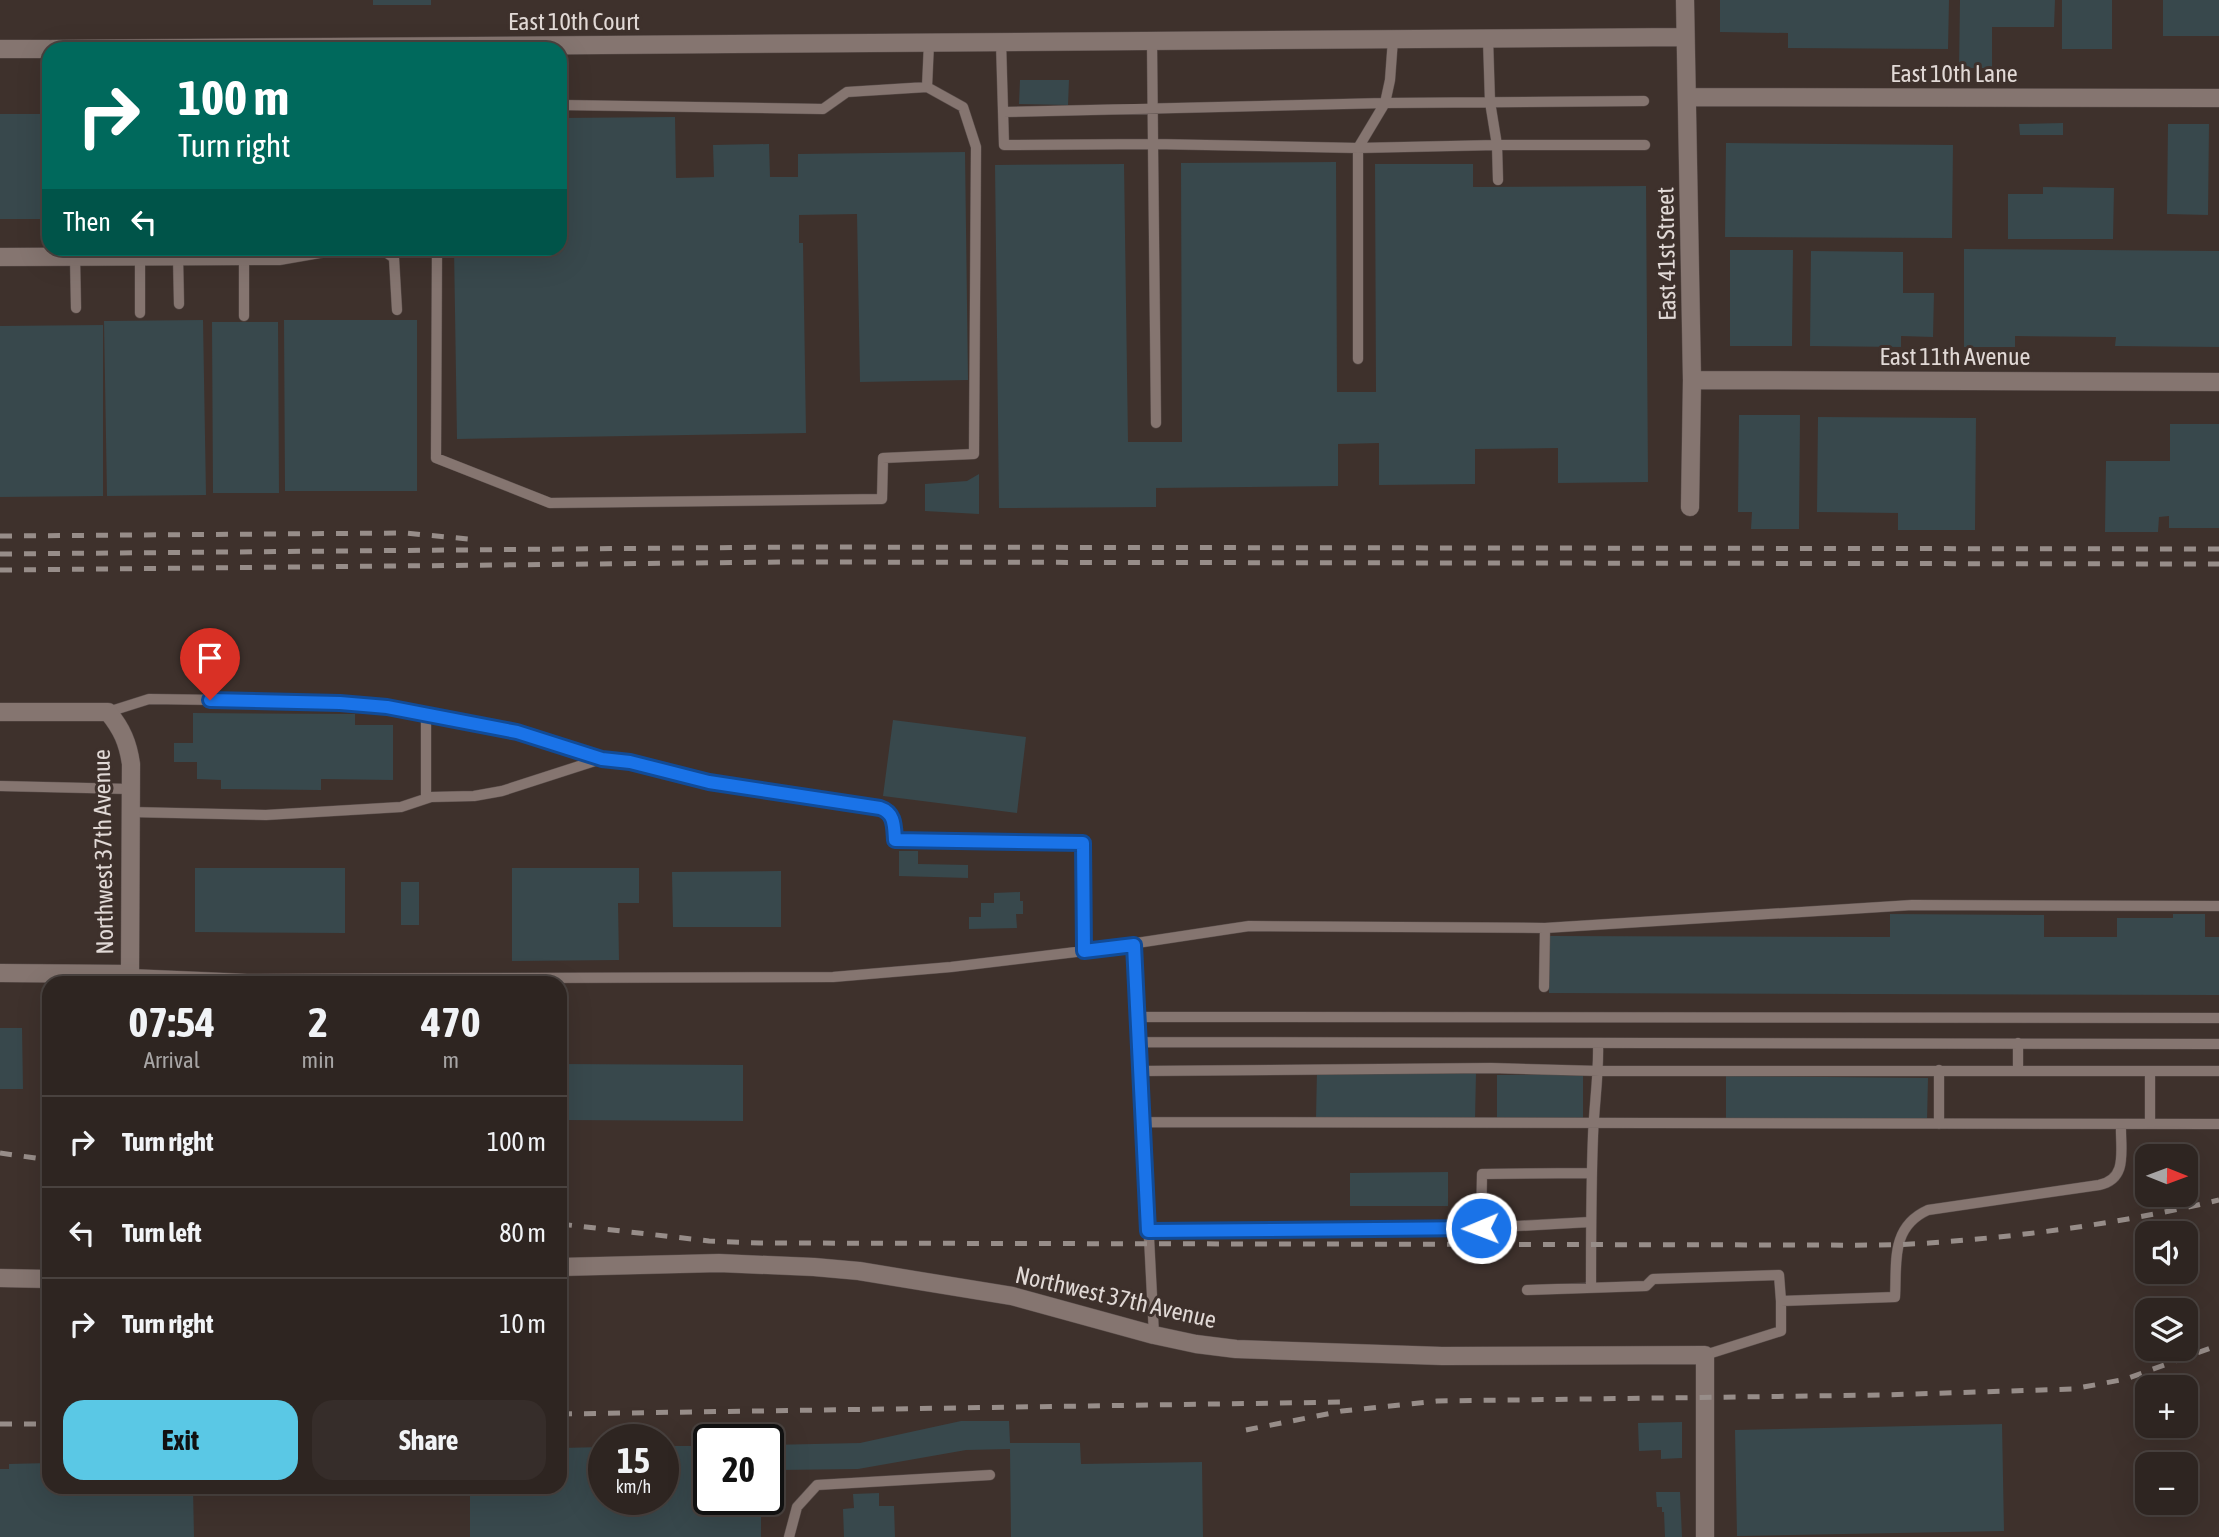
<!DOCTYPE html>
<meta charset="utf-8">
<style>
:root{--surface:#2e2521;--page:#362d2a;--text:#f1f3f6;--muted:#a7a5a5;--line:#49423f;--accent:#5ac8e5}
body{margin:0;font-family:"Asap Condensed",sans-serif;background:var(--page);color:var(--text);height:100vh;display:flex;flex-direction:column;font-size:26px;white-space:nowrap}
*{box-sizing:border-box;margin:0}
p{font-size:23px;color:var(--muted)}
.icon{flex:none;width:38px;height:38px;fill:none;stroke:currentColor;stroke-width:2;stroke-linecap:round;stroke-linejoin:round}
.map{position:relative;flex:1;overflow:hidden}
.side{position:absolute;left:42px;top:976px;width:525px;height:518px;display:flex;flex-direction:column;background:var(--surface);border-radius:21px;box-shadow:0 7px 28px #0002,0 0 0 2px var(--line)}
.side>*{flex:none}
.hud{position:absolute;left:42px;top:42px;width:525px;height:214px;border-radius:21px;box-shadow:0 7px 28px #0002,0 0 0 2px var(--line);background:#00695c;color:#fff;overflow:hidden}
.needle{width:46px;rotate:91deg}
.buttons{position:absolute;left:2135px;top:1144px;display:grid;gap:14px}
.buttons a{display:grid;place-items:center;width:63px;height:63px;border-radius:14px;background:var(--surface);box-shadow:0 7px 28px #0002,0 0 0 2px var(--line);font-size:35px}
.speed{position:absolute;left:588px;top:1424px;display:flex;gap:14px;font-size:35px;font-weight:700;text-align:center}
.speed>*{display:grid;place-content:center;width:91px;height:91px;border-radius:50%;background:var(--surface);box-shadow:0 7px 28px #0002,0 0 0 2px var(--line);line-height:1}
.speed small{font-size:18px;font-weight:400}
.speed .limit{border:4px solid #111;border-radius:10px;background:#fff;color:#111}
.pin{position:absolute;display:grid;place-items:center;width:60px;height:60px;color:#fff;margin:-72px -30px;border-radius:50% 50% 50% 0;rotate:-45deg;box-shadow:0 0 7px #0007}
.pin .icon{rotate:45deg}
.me{position:absolute;width:77px;margin:-38px;rotate:269deg;stroke-linejoin:round;filter:drop-shadow(0 0 5px #0008)}
.turn{display:flex;align-items:center;gap:24px;height:147px;padding:0 21px;font-size:32px}
.turn .icon{width:91px;height:91px;stroke-width:2.5}
.turn b{display:block;font-size:49px;line-height:60px}
.then{display:flex;align-items:center;height:66px;padding:0 21px;background:#0003;gap:14px;font-size:26px}
.eta{display:flex;justify-content:space-evenly;align-items:center;height:119px;text-align:center}
.eta b{font-size:42px;font-weight:700;line-height:49px}
.button{display:flex;gap:14px;margin-top:auto;padding:14px 21px}
.button a{flex:1;height:80px;border-radius:21px;background:var(--accent);color:#111;font-size:28px;font-weight:700;line-height:80px;text-align:center}
.button a+a{background:var(--page);color:var(--text)}
ul{padding:0;list-style:none}
li{display:flex;align-items:center;gap:21px;height:91px;padding:0 21px;border-top:2px solid var(--line)}
li div{flex:1}
li b{display:block;font-size:26px}
li em{font-style:normal}
.map>svg:first-child{display:block}
</style>
<div class="map">
<svg width="2219" height="1537" viewBox="0 0 2219 1537">
<rect width="100%" height="100%" fill="#3e312c"/>
<path fill="#38484c" d="M 373,0 L 431,0 L 431,5 L 373,5 Z
M 1720,0 L 1949,0 L 1948,49 L 1788,48 L 1788,33 L 1720,32 Z
M 1960,0 L 2055,0 L 2054,27 L 1992,27 L 1992,68 L 1959,68 Z
M 2062,0 L 2112,0 L 2112,49 L 2062,49 Z
M 2163,0 L 2219,0 L 2219,36 L 2163,36 Z
M 1020,80 L 1069,80 L 1068,105 L 1019,104 Z
M 0,114 L 42,114 L 42,219 L 0,219 Z
M 675,117 L 676,178 L 714,177 L 713,145 L 769,144 L 770,177 L 798,177 L 798,154 L 965,152 L 968,380 L 860,382 L 857,214 L 799,215 L 799,243 L 803,243 L 806,433 L 457,439 L 454,248 L 560,248 L 560,118 Z
M 2063,123 L 2063,135 L 2020,135 L 2019,124 Z
M 2168,124 L 2209,124 L 2208,215 L 2167,214 Z
M 1726,143 L 1953,145 L 1952,238 L 1725,237 Z
M 1336,162 L 1337,392 L 1376,392 L 1375,164 L 1473,164 L 1473,187 L 1646,186 L 1648,482 L 1558,483 L 1558,448 L 1475,449 L 1475,484 L 1379,485 L 1379,443 L 1338,444 L 1338,486 L 1156,488 L 1156,507 L 999,508 L 995,165 L 1124,164 L 1128,442 L 1182,442 L 1181,163 Z
M 2043,187 L 2114,188 L 2113,239 L 2008,239 L 2008,194 L 2043,194 Z
M 1964,249 L 2219,251 L 2219,347 L 2115,346 L 2116,337 L 2015,336 L 2015,347 L 1964,347 Z
M 1730,250 L 1793,250 L 1792,346 L 1730,346 Z
M 1811,251 L 1903,252 L 1903,293 L 1934,293 L 1933,337 L 1901,336 L 1901,347 L 1810,346 Z
M 203,320 L 206,495 L 107,496 L 104,321 Z
M 284,320 L 417,320 L 417,491 L 285,491 Z
M 212,322 L 278,322 L 279,493 L 213,493 Z
M 103,325 L 103,496 L 0,497 L 0,326 Z
M 1739,415 L 1800,415 L 1799,529 L 1751,529 L 1752,512 L 1738,512 Z
M 1818,417 L 1976,418 L 1975,530 L 1898,530 L 1898,513 L 1817,512 Z
M 2170,424 L 2219,424 L 2219,528 L 2169,528 L 2169,516 L 2159,517 L 2158,532 L 2105,532 L 2106,461 L 2170,461 Z
M 979,474 L 979,514 L 925,511 L 925,484 L 967,481 Z
M 193,713 L 355,714 L 355,725 L 393,725 L 393,780 L 321,779 L 321,790 L 221,789 L 221,780 L 197,779 L 197,762 L 174,762 L 174,743 L 193,743 Z
M 893,720 L 1026,737 L 1017,813 L 883,796 Z
M 899,851 L 918,851 L 918,864 L 968,865 L 968,878 L 899,876 Z
M 195,868 L 345,868 L 345,933 L 195,932 Z
M 512,868 L 639,868 L 639,903 L 618,903 L 619,960 L 512,961 Z
M 781,871 L 781,927 L 673,927 L 672,872 Z
M 401,882 L 419,882 L 419,925 L 401,925 Z
M 1020,892 L 1020,901 L 1023,901 L 1023,914 L 1016,914 L 1017,928 L 969,929 L 969,917 L 981,917 L 981,903 L 994,903 L 994,893 Z
M 1890,914 L 2044,915 L 2044,937 L 2117,937 L 2117,918 L 2173,918 L 2173,914 L 2205,914 L 2205,937 L 2219,937 L 2219,995 L 1549,993 L 1549,936 L 1890,937 Z
M 0,1028 L 22,1028 L 23,1089 L 0,1089 Z
M 560,1064 L 743,1065 L 743,1121 L 560,1120 Z
M 1317,1071 L 1476,1073 L 1475,1120 L 1316,1118 Z
M 1583,1074 L 1583,1119 L 1497,1119 L 1497,1075 Z
M 1726,1076 L 1928,1078 L 1927,1121 L 1726,1119 Z
M 1448,1172 L 1448,1206 L 1350,1206 L 1350,1173 Z
M 961,1421 L 1009,1421 L 1010,1443 L 1080,1443 L 1081,1464 L 1202,1462 L 1203,1537 L 1011,1537 L 1010,1449 L 966,1450 L 858,1469 L 777,1470 L 777,1479 L 768,1480 L 768,1445 L 860,1443 Z
M 1682,1422 L 1682,1458 L 1661,1459 L 1661,1450 L 1639,1451 L 1638,1423 Z
M 2002,1424 L 2004,1531 L 1737,1536 L 1735,1430 Z
M 663,1446 L 709,1446 L 709,1500 L 757,1500 L 757,1503 L 761,1503 L 761,1537 L 470,1537 L 470,1488 L 560,1488 L 560,1448 L 604,1447 L 604,1500 L 663,1500 Z
M 49,1463 L 49,1488 L 193,1488 L 194,1537 L 0,1537 L 0,1469 L 9,1469 L 9,1464 Z
M 1656,1492 L 1680,1492 L 1682,1537 L 1665,1537 L 1664,1512 L 1662,1512 L 1662,1507 L 1657,1507 Z
M 879,1493 L 879,1506 L 894,1506 L 895,1537 L 844,1537 L 843,1509 L 854,1508 L 853,1494 Z"/>
<g fill="none" stroke-linecap="round" stroke-linejoin="round">
<g stroke="#5a4e4b" stroke-width="11">
<path id="service" d="M 1488,39 L 1490,102 L 1497,145 L 1498,180
M 1001,42 L 1004,145 L 1153,144 L 1152,41
M 560,105 L 823,109 L 847,92 L 927,87 L 929,43
M 1003,112 L 1385,103 L 1644,101
M 380,248 L 394,258 L 397,310
M 437,248 L 436,458 L 550,503 L 882,499 L 883,458 L 974,454 L 976,147 L 963,107 L 927,87
M 178,256 L 179,304
M 244,256 L 244,316
M 75,257 L 76,308
M 140,313 L 140,256
M 1358,359 L 1358,148 L 1385,103 L 1390,80 L 1393,39
M 1156,423 L 1153,144 L 1358,148 L 1497,145 L 1645,145
M 108,712 L 149,699 L 290,701 L 387,707 L 517,732 L 602,759 L 630,762 L 709,782 L 880,808 C 895,813 894,826 895,840 L 1084,843 L 1084,951
M 426,715 L 426,798
M 0,786 L 130,789
M 130,812 L 266,815 L 401,807 L 431,797 L 474,796 L 502,791 L 601,759
M 1134,945 L 1154,1335
M 130,974 L 247,979 L 833,977 L 951,967 L 1084,951 L 1249,926 L 1545,928 L 1912,905 L 2219,906
M 1544,987 L 1545,928
M 1138,1017 L 2219,1018
M 1139,1042 L 2219,1044
M 2018,1043 L 2018,1070
M 1939,1070 L 1939,1124
M 1141,1071 L 1491,1068 L 1599,1071 L 2219,1071
M 1143,1122 L 2219,1124
M 2150,1124 L 2150,1071
M 1481,1228 L 1482,1174 L 1592,1173
M 1148,1231 L 1481,1228 L 1590,1222
M 1591,1288 C 1591,1237 1591,1187 1593,1136 C 1594,1105 1599,1075 1598,1044
M 1527,1290 L 1646,1286 L 1653,1279 L 1779,1275 L 1781,1301
M 1705,1355 L 1781,1331 L 1781,1301 L 1895,1297 C 1897,1263 1890,1227 1928,1210 L 2099,1185 C 2129,1179 2120,1149 2121,1124
M 789,1537 L 797,1507 L 817,1485 L 990,1475"/>
</g>
<g stroke="#5a4e4b" stroke-width="19">
<path id="minor" d="M 1685,0 L 1692,380 L 1690,507
M 0,49 L 49,49
M 52,49 L 1685,37
M 1689,97 L 2219,98
M 0,257 L 280,256 L 326,248
M 1692,380 L 2219,382
M 0,712 L 108,712 C 122,729 128,743 131,764 L 130,974 L 0,973
M 560,1267 L 719,1263 L 814,1267 L 859,1271 L 1012,1296 L 1154,1335 L 1196,1344 L 1236,1349 L 1442,1356 L 1705,1355 L 1705,1537
M 0,1278 L 49,1279"/>
</g>
<use href="#service" stroke="#857570" stroke-width="10"/>
<use href="#minor" stroke="#857570" stroke-width="18"/>
<path stroke="#978d89" stroke-width="5" stroke-dasharray="12 12" stroke-linecap="butt" d="M 0,536 L 405,533 L 479,540
M 0,554 L 795,547 L 2219,549
M 0,570 L 791,562 L 2219,564
M 0,1153 L 49,1160
M 560,1224 L 709,1241 L 760,1243 L 1801,1245 C 1844,1245 1887,1246 1929,1243 C 2027,1236 2123,1223 2219,1200
M 560,1414 L 1347,1402
M 0,1424 L 49,1424
M 1246,1430 L 1342,1411 L 1437,1401 L 1883,1395 L 2073,1389 L 2126,1379 L 2219,1345"/>
</g>
<g fill="none" stroke-linecap="round" stroke-linejoin="round">
<g stroke="#114b97" stroke-width="18">
<path id="route" d="M 210,700 L 340,703 L 387,707 L 517,732 L 602,759 L 630,762 L 709,782 L 880,808 C 895,813 894,826 895,840 L 1083,843 L 1084,951 L 1134,945 L 1148,1231 L 1481,1228"/>
</g>
<use href="#route" stroke="#1a73e8" stroke-width="12"/>
</g>
<g text-anchor="middle" dominant-baseline="central" stroke-width="6" stroke-linejoin="round" paint-order="stroke">
<g font-size="24" fill="#e1d9d6" stroke="#3e312c">
<text x="574" y="21">East 10th Court</text>
<text x="1954" y="73">East 10th Lane</text>
<text transform="translate(1666 254) rotate(-91)">East 41st Street</text>
<text x="1955" y="356">East 11th Avenue</text>
<text transform="translate(103 852) rotate(-91)">Northwest 37th Avenue</text>
<text transform="translate(1116 1297) rotate(13)">Northwest 37th Avenue</text>
</g>
</g>
</svg>
<div class="buttons">
<a><svg class="needle" viewBox="-14 -14 28 28"><path d="M0-13l5 13h-10z" fill="#e53935"/><path d="M0 13l5-13h-10z" fill="#a7a5a5"/></svg></a>
<a><svg class="icon" aria-label="sound" viewBox="0 0 24 24"><path d="M4 9h4l5-4v14l-5-4H4zM17 9q2 3 0 6"/></svg></a>
<a><svg class="icon" aria-label="layers" viewBox="0 0 24 24"><path d="M12 4l9 5-9 5-9-5zM3 14l9 5 9-5"/></svg></a>
<a>+</a>
<a>−</a>
</div>
<div class="speed"><div>15<small>km/h</small></div><div class="limit">20</div></div>
<div class="pin" style="left:210px;top:700px;background:#d93025"><svg class="icon" aria-label="arrive" viewBox="0 0 24 24"><path d="M6 21V4h12l-3 4 3 4H6"/></svg></div>
<svg class="me" style="left:1481px;top:1228px" viewBox="-20 -20 40 40"><circle r="17" fill="#1a73e8" stroke="#fff" stroke-width="3"/><path d="M0-11L8 9 0 5-8 9z" fill="#fff"/></svg>
<div class="hud">
<div class="turn"><svg class="icon" aria-label="right" viewBox="0 0 24 24"><path d="M7 20v-9h11M14 6l5 5-5 5"/></svg><div><b>100 m</b>Turn right</div></div>
<div class="then">Then<svg class="icon" aria-label="left" viewBox="0 0 24 24"><path d="M17 20v-9H6M10 6l-5 5 5 5"/></svg></div>
</div>
<section class="side">
<div class="eta">
<div><b>07:54</b><p>Arrival</p></div>
<div><b>2</b><p>min</p></div>
<div><b>470</b><p>m</p></div>
</div>
<ul>
<li><svg class="icon" aria-label="right" viewBox="0 0 24 24"><path d="M7 20v-9h11M14 6l5 5-5 5"/></svg><div><b>Turn right</b></div><em>100 m</em></li>
<li><svg class="icon" aria-label="left" viewBox="0 0 24 24"><path d="M17 20v-9H6M10 6l-5 5 5 5"/></svg><div><b>Turn left</b></div><em>80 m</em></li>
<li><svg class="icon" aria-label="right" viewBox="0 0 24 24"><path d="M7 20v-9h11M14 6l5 5-5 5"/></svg><div><b>Turn right</b></div><em>10 m</em></li>
</ul>
<div class="button"><a>Exit</a><a>Share</a></div>
</section>
</div>
